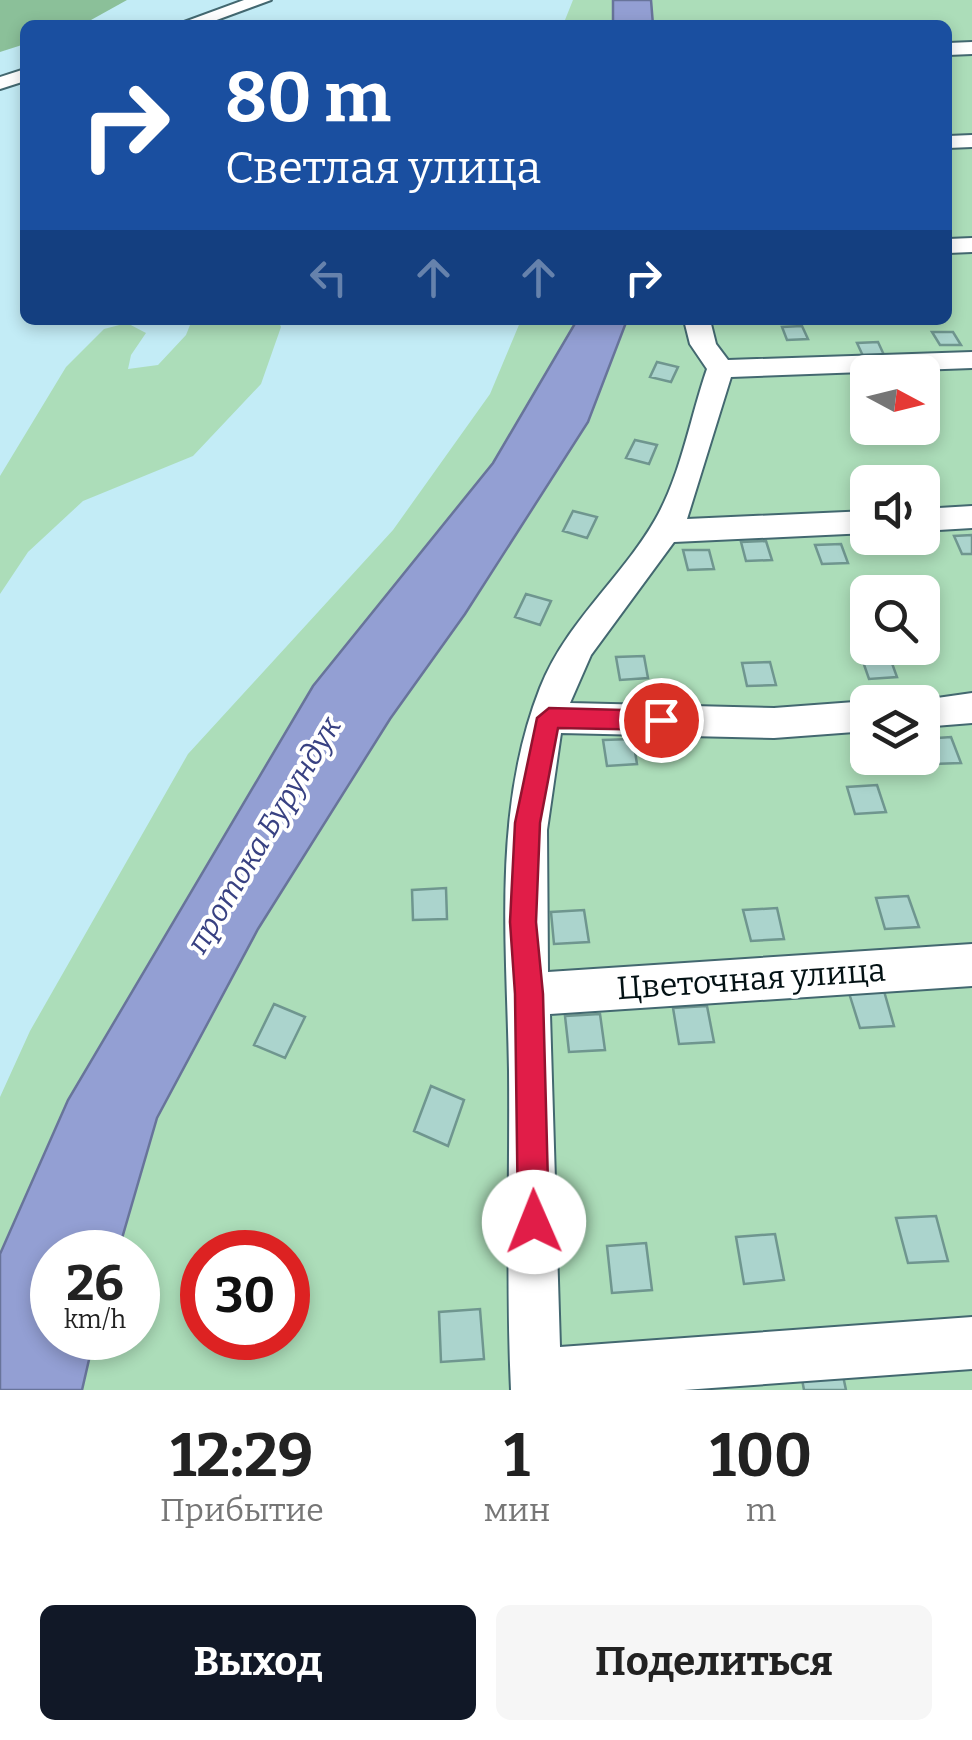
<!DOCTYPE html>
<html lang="ru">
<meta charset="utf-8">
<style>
:root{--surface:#fff;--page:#f6f6f6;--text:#222;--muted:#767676;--accent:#111827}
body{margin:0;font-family:Bitter,serif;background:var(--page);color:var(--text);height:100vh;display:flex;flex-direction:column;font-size:38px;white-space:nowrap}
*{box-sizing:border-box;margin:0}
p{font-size:32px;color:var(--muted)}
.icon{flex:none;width:55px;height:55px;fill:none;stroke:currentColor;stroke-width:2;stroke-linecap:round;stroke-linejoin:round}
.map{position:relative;height:1390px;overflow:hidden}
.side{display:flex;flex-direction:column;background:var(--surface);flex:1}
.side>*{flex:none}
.banner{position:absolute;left:20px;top:20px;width:932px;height:305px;border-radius:15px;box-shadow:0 5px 15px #0003;background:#1a4fa0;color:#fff;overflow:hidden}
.needle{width:65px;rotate:97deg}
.tools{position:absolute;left:850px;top:355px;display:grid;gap:20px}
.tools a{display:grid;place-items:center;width:90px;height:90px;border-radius:15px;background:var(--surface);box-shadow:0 5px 15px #0003;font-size:50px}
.speed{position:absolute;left:30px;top:1230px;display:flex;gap:20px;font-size:50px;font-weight:700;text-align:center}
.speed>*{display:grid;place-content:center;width:130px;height:130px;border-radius:50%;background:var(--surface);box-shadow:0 5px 15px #0003;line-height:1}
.speed small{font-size:25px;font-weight:400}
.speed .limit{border:15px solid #d22;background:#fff;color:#111}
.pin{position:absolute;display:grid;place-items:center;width:85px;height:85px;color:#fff;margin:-42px;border:5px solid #fff;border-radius:50%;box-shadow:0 2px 10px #0007}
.me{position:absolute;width:110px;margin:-55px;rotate:359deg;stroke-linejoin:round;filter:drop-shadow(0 0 8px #0008)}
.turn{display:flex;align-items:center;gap:35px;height:210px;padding:0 40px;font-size:45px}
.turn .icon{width:130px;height:130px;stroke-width:2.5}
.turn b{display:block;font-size:70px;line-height:85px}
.lanes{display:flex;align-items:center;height:95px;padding:0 40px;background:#0003;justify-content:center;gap:50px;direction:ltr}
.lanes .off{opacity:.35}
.eta{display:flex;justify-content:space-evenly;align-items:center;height:170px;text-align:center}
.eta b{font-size:60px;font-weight:700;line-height:70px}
.primary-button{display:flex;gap:20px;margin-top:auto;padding:20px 40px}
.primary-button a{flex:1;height:115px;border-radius:15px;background:var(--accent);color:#fff;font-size:40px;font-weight:700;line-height:115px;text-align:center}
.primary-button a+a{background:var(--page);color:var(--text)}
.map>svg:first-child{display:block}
</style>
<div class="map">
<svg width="972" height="1390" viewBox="0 0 972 1390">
<rect width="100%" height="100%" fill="#c3ecf6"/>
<path fill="#acddb9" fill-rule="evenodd" d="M 573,0 L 972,0 L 972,1390 L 0,1390 L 0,1097 L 30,1031 L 188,754 L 393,530 L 490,394 L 521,320 L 948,320 L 948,25 L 563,25 ZM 868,372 L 922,372 L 922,428 L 868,428 ZM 868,482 L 922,482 L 922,538 L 868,538 ZM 868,592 L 922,592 L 922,648 L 868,648 ZM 868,702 L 922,702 L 922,758 L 868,758 ZM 52,1252 L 138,1252 L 138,1338 L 52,1338 ZM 202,1252 L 288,1252 L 288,1338 L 202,1338 Z
M 192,320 L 278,320 L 281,327 L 261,384 L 193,456 L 83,501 L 28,552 L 0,594 L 0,476 L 66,367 L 104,329 L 127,323 L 146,333 L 131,355 L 128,369 L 158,365 L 186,335 Z"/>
<path fill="#8bc099" d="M 0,0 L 127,0 L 82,25 L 25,25 L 25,44 L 0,52 Z"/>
<path fill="#939fd3" stroke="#68749a" stroke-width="2.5" d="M 613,0 L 651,0 L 653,25 L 613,25 Z
M 577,320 L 627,320 L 588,422 L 465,614 L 390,719 L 258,929 L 157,1118 L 118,1252 L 52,1252 L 52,1338 L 94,1338 L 82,1390 L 0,1390 L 0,1254 L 68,1100 L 313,686 L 493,463 Z"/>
<path fill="#abd4cd" stroke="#6f968f" stroke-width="2.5" d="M 802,326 L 808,339 L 787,340 L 782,327 Z
M 932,332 L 953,332 L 961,345 L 940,345 Z
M 878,342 L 884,355 L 863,356 L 857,343 Z
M 657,362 L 678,367 L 671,382 L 650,377 Z
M 635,440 L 657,445 L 649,464 L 626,458 Z
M 885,473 L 889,482 L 868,482 L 868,490 L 861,474 Z
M 573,511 L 597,517 L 587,538 L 563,531 Z
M 972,535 L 972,554 L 962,554 L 954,536 Z
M 766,541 L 772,560 L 746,561 L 741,542 Z
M 841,544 L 848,563 L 822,564 L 815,545 Z
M 683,550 L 709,550 L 714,569 L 688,570 Z
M 526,594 L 551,601 L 540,625 L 515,617 Z
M 889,655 L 897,677 L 869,679 L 861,656 Z
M 644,656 L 648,678 L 620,680 L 616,657 Z
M 770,662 L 776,685 L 747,686 L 742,663 Z
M 951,737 L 961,763 L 932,764 L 923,739 Z
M 633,739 L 637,764 L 607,766 L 603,740 Z
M 877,785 L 886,812 L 855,814 L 847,787 Z
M 446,888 L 447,919 L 413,920 L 412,890 Z
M 908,896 L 919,927 L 885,929 L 876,898 Z
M 777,908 L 784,939 L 751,941 L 743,910 Z
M 584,910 L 589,942 L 554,944 L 551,912 Z
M 884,991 L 894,1026 L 860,1028 L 849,993 Z
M 274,1004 L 305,1017 L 285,1058 L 254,1045 Z
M 707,1006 L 714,1042 L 679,1044 L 673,1008 Z
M 600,1014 L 605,1050 L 569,1052 L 565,1016 Z
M 431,1086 L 464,1100 L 448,1146 L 414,1131 Z
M 936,1216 L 948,1261 L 908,1263 L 896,1218 Z
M 775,1234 L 784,1280 L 744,1284 L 736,1237 Z
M 646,1243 L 652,1290 L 612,1293 L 607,1246 Z
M 480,1309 L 484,1359 L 441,1362 L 439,1312 Z
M 842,1371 L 846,1390 L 804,1390 L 801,1374 Z"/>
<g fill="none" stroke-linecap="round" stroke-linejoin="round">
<g stroke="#436870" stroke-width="4">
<path id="street" d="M 244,0 L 271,0 L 203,25 L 176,25 Z
M 972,42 L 972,54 L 948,55 L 948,43 Z
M 25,69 L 25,81 L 0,89 L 0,77 Z
M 972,135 L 972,147 L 948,148 L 948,136 Z
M 972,238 L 972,252 L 948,253 L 948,239 Z
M 684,320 L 710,320 L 716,344 L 728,360 L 972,352 L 972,368 L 731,377 L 687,519 L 868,511 L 868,533 L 674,542 L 591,655 L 570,703 L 774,708 L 868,701 L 872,702 L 868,702 L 868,731 L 774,738 L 561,733 L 547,830 L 548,972 L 972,944 L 972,986 L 550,1014 L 560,1347 L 972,1317 L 972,1369 L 684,1390 L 511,1390 C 506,1284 510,1178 509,1071 C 507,944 492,810 540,688 C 566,622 621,579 655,520 C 681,475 690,418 707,369 L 690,344 Z
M 972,506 L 972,528 L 922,531 L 922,509 Z
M 972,693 L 972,723 L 922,727 L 922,702 L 909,702 Z"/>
</g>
<use href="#street" fill="#fff" fill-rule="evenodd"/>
</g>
<path fill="#e11d48" stroke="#92132f" stroke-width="2.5" d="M 549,708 L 661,711 L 673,720 L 661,730 L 558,728 L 540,823 L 536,922 L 543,994 L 549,1222 L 545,1233 L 534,1238 L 522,1233 L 518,1222 L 515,994 L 510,922 L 515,823 L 537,718 Z"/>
<g text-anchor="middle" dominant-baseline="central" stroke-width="8" stroke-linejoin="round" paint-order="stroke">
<g font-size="30" font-style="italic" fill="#384182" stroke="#fff">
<text transform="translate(264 835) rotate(-59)">протока Бурундук</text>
</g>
<g font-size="32" fill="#031114" stroke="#fff">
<text transform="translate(751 979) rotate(-4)">Цветочная улица</text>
</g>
</g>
</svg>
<div class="tools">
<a><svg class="needle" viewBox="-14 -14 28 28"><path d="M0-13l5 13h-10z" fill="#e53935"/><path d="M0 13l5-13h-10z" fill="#767676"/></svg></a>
<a><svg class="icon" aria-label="sound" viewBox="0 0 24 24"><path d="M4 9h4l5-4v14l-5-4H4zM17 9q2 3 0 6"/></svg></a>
<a><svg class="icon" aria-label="search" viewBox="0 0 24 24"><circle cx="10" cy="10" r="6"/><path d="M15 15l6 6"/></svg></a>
<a><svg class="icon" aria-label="layers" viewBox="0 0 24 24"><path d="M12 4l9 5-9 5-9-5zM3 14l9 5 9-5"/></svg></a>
</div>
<div class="speed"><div>26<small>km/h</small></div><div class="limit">30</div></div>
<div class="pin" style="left:661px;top:720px;background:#d93025"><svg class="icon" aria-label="arrive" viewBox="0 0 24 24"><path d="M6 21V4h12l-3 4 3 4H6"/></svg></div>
<svg class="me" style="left:534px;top:1222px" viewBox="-20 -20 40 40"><circle r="19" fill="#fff"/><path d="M0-13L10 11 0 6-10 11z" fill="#e11d48"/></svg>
<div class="banner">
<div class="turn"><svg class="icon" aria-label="right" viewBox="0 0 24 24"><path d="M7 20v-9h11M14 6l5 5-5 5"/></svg><div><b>80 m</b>Светлая улица</div></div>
<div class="lanes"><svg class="icon off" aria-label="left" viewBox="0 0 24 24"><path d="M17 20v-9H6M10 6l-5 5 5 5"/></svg><svg class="icon off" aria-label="ahead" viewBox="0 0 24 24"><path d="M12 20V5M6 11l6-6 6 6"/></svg><svg class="icon off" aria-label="ahead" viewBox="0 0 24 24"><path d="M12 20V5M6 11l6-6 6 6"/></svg><svg class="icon" aria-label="right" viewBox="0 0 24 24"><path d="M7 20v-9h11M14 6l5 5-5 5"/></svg></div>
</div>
</div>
<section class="side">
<div class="eta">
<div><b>12:29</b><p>Прибытие</p></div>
<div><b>1</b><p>мин</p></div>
<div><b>100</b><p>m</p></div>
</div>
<div class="primary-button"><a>Выход</a><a>Поделиться</a></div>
</section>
